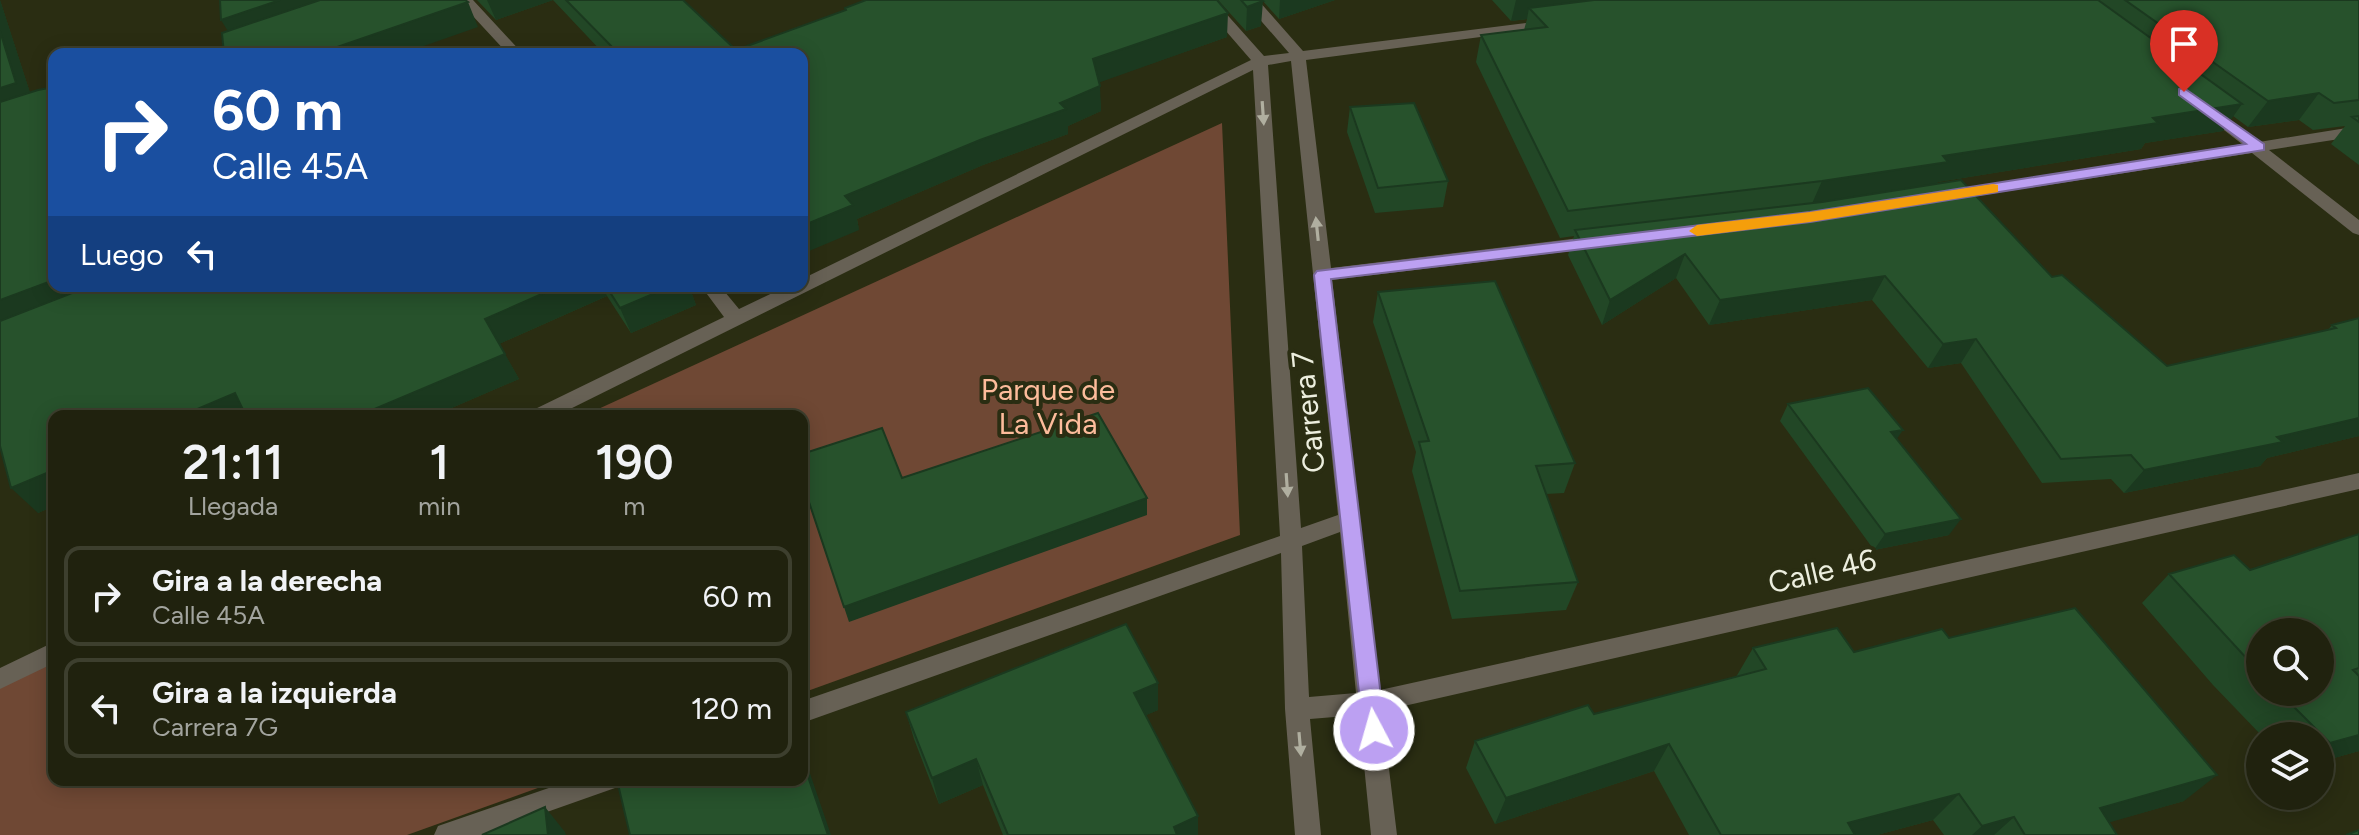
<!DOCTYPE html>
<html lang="es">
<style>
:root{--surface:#20220e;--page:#282a17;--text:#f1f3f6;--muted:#a2a49e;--line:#3d3f2e}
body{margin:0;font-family:Figtree,sans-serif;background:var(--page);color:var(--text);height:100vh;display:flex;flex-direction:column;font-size:30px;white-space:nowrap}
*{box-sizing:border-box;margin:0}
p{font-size:26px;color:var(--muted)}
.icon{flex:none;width:44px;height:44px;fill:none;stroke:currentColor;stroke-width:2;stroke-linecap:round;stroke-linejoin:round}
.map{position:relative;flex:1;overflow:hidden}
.drawer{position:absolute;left:48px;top:410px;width:760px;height:376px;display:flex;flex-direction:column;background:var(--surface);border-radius:16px;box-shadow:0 4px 20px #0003,0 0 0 2px var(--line)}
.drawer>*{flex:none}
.banner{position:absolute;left:48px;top:48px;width:760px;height:244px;border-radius:16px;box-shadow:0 4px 20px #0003,0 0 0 2px var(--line);background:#1a4fa0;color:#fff;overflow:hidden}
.controls{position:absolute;left:2246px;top:618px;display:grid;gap:16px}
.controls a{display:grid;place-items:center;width:88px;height:88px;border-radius:50%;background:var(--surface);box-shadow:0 4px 20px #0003,0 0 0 2px var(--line);font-size:40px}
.pin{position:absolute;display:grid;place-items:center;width:68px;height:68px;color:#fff;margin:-82px -34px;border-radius:50% 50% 50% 0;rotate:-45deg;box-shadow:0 0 8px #0007}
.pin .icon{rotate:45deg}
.me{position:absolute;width:88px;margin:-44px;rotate:354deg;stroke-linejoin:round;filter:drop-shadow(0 0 6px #0008)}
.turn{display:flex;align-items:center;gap:28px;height:168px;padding:0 32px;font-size:36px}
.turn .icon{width:104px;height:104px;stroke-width:2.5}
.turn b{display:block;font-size:56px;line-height:68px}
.then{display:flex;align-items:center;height:76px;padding:0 32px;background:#0003;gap:16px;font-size:30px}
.eta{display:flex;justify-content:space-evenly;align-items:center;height:136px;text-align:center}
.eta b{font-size:48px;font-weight:600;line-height:56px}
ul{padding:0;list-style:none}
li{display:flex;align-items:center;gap:24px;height:100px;margin:0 16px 12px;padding:0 16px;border:4px solid var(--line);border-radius:16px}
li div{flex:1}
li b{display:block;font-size:30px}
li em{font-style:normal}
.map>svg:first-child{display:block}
</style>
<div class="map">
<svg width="2359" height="835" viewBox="0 0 2359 835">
<rect width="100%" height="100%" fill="#2a2d12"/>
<path fill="#6f4834" d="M 1222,123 L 1240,535 L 802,693 L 802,416 L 583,416 Z
M 54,659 L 54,780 L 560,780 L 407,835 L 0,835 L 0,683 Z"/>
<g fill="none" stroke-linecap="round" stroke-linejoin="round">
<path fill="#676155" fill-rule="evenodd" d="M 458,0 L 473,0 L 523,54 L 508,54 Z
M 1199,0 L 1214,0 L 1264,56 L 1289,53 L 1243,0 L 1258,0 L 1303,51 L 1549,20 L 1556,24 L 1549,28 L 1306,60 L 1331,268 L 1596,236 L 1605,242 L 1596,248 L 1332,280 L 1380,690 L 2359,473 L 2359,489 L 1382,711 L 1397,835 L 1371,835 L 1359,715 L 1310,719 L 1321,835 L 1295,835 L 1285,709 L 1281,553 L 802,723 L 802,701 L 1280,536 L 1253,70 L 556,416 L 528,416 L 531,411 L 724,317 L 701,286 L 720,286 L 739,309 L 787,286 L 802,286 L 802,279 L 1251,60 ZM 1291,61 L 1338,515 L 1301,528 L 1268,65 ZM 1340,532 L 1356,693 L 1309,697 L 1302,546 Z
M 2208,105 L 2259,142 L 2359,126 L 2359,136 L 2269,150 L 2359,220 L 2359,235 L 2353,233 L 2252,153 L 1945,201 L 1937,196 L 1945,191 L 2242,144 L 2202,113 L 2200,110 Z
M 54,642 L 54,663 L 0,689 L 0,668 Z
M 572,780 L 619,780 L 615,788 L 482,835 L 434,835 L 438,826 Z"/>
</g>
<path fill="#224726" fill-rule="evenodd" d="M 0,0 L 30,93 L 54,286 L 689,286 L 696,305 L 631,333 L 607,296 L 499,344 L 519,379 L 433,416 L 54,416 L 54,506 L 38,513 Z
M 477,0 L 683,0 L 736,50 L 845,11 L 845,8 L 1227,37 L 1099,82 L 1101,111 L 1068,126 L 1068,134 L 983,165 L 857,219 L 859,230 L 802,54 L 604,54 L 553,0 L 496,20 Z
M 1218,0 L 1261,0 L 1261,26 L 1246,31 Z
M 1262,0 L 1335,0 L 1279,19 Z
M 1492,0 L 2359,0 L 2359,165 L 2331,144 L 2345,126 L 2313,130 L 2299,120 L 2248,127 L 2233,116 L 2223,131 L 2145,143 L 2141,149 L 1938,182 L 1936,184 L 2052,277 L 2167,366 L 2327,331 L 2332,325 L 2359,318 L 2359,436 L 2267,458 L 2260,466 L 2124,493 L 2111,479 L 2042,483 L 1961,363 L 1928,368 L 1872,300 L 1709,325 L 1676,278 L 1602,325 L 1568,255 L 1574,236 L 1560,238 L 1476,62 L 1481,35 L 1524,30 L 1527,19 L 1511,21 Z
M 1350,107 L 1448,181 L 1443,207 L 1375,213 L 1347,132 Z
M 1378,292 L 1575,463 L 1564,493 L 1546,494 L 1578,582 L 1566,610 L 1452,619 L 1412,471 L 1416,452 L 1373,322 Z
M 1788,404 L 1897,439 L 1949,535 L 1874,550 L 1780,421 Z
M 2359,534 L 2359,751 L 2320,762 L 2320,736 L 2262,736 L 2213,685 L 2142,603 L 2169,574 L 2250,570 ZM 2260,632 L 2320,692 L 2260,692 Z
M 1949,638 L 2184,801 L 2109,822 L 2117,835 L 1944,835 L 1933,820 L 1877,835 L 1689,835 L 1654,771 L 1495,824 L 1466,768 L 1475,741 L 1594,714 L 1736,677 L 1753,648 L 1854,652 Z
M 1158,710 L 1146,715 L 1198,816 L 1198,835 L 1003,835 L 983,785 L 939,804 L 914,739 L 906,712 Z"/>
<path fill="#1b391f" d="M 0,0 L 35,108 L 0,119 Z
M 280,0 L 365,0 L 236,44 L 221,20 Z
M 487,0 L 553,0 L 496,20 Z
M 1280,0 L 1335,0 L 1279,19 Z
M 1516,0 L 1674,0 L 1529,8 L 1527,19 L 1511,21 Z
M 1263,1 L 1261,26 L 1246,31 L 1247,7 Z
M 468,2 L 478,27 L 401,54 L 317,54 Z
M 1228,13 L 1227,37 L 1095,84 L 1093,59 Z
M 1100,86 L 1101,111 L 1068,126 L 1068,134 L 983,165 L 857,219 L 859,230 L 802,254 L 802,226 L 845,196 Z
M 2319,93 L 2299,120 L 2248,127 L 2268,101 Z
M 2242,104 L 2223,131 L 2145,143 L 2141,149 L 1938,182 L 1934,189 L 1810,208 L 1822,181 L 1943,156 L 2153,118 Z
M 1685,254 L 1676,278 L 1602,325 L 1610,300 Z
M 1885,276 L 1872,300 L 1709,325 L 1720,300 Z
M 54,280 L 54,286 L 125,286 L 0,333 L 0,300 Z
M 560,286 L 602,286 L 607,296 L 499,344 L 485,319 Z
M 672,286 L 689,286 L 696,305 L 631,333 L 620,308 Z
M 1976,339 L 1961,363 L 1928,368 L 1943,344 Z
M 505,354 L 519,379 L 433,416 L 358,416 Z
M 235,393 L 253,416 L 181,416 Z
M 2359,418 L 2359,436 L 2267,458 L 2260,466 L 2124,493 L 2144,470 Z
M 1903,430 L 1892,446 L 1891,432 Z
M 54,470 L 54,506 L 38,513 L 11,488 Z
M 1147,498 L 1147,515 L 849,622 L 844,607 Z
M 1961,519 L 1949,535 L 1874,550 L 1885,534 Z
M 1158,683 L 1158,710 L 1135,720 L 1134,693 Z
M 2359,735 L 2359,751 L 2320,762 L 2320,750 L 2330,743 Z
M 1669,744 L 1654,771 L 1495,824 L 1506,798 Z
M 802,750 L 831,835 L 828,835 L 802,759 Z
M 976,759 L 983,785 L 939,804 L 932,778 Z
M 2217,775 L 2184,801 L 2069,834 L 2100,808 Z
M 1959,794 L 1933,820 L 1877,835 L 1837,835 L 1848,823 Z
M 545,807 L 565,832 L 566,835 L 548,835 Z
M 1198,816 L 1198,835 L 1174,835 L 1174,827 Z
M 2014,817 L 1994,835 L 1972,835 L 1982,826 Z"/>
<path fill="#27522c" stroke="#1b391f" stroke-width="2" d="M 220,0 L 280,0 L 221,20 Z
M 320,0 L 465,0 L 468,2 L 317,54 L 224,54 L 222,33 Z
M 566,0 L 683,0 L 736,50 L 846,10 L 845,8 L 866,0 L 1217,0 L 1228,13 L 1093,59 L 1100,86 L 1060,103 L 1066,109 L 980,140 L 845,196 L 853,205 L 802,226 L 802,54 L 619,54 Z
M 1241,0 L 1261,0 L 1263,1 L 1247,7 Z
M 1594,0 L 2098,0 L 2242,104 L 2153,118 L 2158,123 L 1943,156 L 1948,162 L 1822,181 L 1568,211 L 1481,35 L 1547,27 L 1529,8 Z
M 2125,0 L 2359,0 L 2359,100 L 2334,103 L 2319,93 L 2268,101 Z
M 0,31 L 16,83 L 0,88 Z
M 54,87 L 54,280 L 0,300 L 0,102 L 38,90 Z
M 1414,103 L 1448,181 L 1378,188 L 1350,107 Z
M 2359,116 L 2359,122 L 2352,117 Z
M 1961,180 L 2052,277 L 2062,275 L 2167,366 L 2336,328 L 2332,325 L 2359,318 L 2359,418 L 2277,437 L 2283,442 L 2144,470 L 2131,455 L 2061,459 L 1976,339 L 1943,344 L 1885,276 L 1720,300 L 1685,254 L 1610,300 L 1575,230 L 1822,202 Z
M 1495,281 L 1575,463 L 1536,466 L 1578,582 L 1460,591 L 1419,442 L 1429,441 L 1378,292 Z
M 90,286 L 560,286 L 485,319 L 505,354 L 358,416 L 246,416 L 235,393 L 181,416 L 54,416 L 54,470 L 11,488 L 0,446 L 0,321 Z
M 606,286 L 672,286 L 620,308 Z
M 1868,388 L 1903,430 L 1891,432 L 1961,519 L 1885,534 L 1788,404 Z
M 1098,413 L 1147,498 L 844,607 L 802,481 L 802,454 L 882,428 L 902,478 Z
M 2359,534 L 2359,668 L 2353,670 L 2359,676 L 2359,735 L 2330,743 L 2279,692 L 2320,692 L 2320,632 L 2260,632 L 2260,673 L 2169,574 L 2234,555 L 2250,570 Z
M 2075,608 L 2217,775 L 2100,808 L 2117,835 L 2025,835 L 2014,817 L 1982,826 L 1959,794 L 1848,823 L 1855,835 L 1721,835 L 1669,744 L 1506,798 L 1475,741 L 1588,705 L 1594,714 L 1766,669 L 1753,648 L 1837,628 L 1854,652 L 1942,629 L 1949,638 Z
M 1126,624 L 1158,683 L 1134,693 L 1198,816 L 1174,827 L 1177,835 L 1008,835 L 976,759 L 932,778 L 906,712 Z
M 802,759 L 828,835 L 630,835 L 617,780 L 802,780 Z
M 545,807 L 548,835 L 482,835 Z
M 2359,830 L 2359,835 L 2346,835 Z"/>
<defs><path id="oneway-solid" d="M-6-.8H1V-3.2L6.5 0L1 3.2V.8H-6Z" transform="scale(2)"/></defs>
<g fill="#b0afa0">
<use href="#oneway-solid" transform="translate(1263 113) rotate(86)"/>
<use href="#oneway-solid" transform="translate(1317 229) rotate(-96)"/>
<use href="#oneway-solid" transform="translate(1287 485) rotate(86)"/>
<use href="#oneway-solid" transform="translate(1300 744) rotate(85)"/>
</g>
<path fill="#bca0f2" stroke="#7a689d" stroke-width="2" d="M 2184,88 L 2264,144 L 2264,150 L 1810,222 L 1331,279 L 1385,730 L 1382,737 L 1374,740 L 1366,737 L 1363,730 L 1314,275 L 1317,271 L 1810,212 L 2246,144 L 2179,95 L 2179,89 Z"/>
<path fill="#f59e0b" d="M 1993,184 L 1998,185 L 1998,192 L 1810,222 L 1697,236 L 1689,231 L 1697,225 L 1810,212 Z"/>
<g text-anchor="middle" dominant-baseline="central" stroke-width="8" stroke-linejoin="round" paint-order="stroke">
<g font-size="30" fill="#fdbc9b" stroke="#2a2d12">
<text x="1048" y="389">Parque de<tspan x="1048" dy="34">La Vida</tspan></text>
</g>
<g font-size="30" fill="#eceede" stroke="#2a2d12">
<text transform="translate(1308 412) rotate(-96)">Carrera 7</text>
<text transform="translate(1822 571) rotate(-13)">Calle 46</text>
</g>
</g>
</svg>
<div class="controls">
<a><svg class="icon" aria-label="search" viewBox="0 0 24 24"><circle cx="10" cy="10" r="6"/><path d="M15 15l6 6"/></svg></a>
<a><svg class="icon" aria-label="layers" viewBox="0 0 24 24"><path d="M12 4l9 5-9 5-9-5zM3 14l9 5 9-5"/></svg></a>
</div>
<div class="pin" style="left:2184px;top:92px;background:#d93025"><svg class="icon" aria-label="arrive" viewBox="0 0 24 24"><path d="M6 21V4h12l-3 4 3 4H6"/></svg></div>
<svg class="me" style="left:1374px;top:730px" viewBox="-20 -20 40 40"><circle r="17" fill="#bca0f2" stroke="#fff" stroke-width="3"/><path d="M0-11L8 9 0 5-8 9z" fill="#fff"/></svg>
<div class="banner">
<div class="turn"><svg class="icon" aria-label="right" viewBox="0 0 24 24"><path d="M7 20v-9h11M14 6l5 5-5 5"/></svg><div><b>60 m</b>Calle 45A</div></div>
<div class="then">Luego<svg class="icon" aria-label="left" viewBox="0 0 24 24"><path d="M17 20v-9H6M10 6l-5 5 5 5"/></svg></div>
</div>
<section class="drawer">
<div class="eta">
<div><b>21:11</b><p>Llegada</p></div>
<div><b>1</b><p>min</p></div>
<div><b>190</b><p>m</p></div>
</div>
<ul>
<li><svg class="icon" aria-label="right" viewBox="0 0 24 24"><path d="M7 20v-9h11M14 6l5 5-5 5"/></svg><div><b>Gira a la derecha</b><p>Calle 45A</p></div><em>60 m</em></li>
<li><svg class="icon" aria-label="left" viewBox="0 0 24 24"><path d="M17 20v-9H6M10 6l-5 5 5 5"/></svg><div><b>Gira a la izquierda</b><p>Carrera 7G</p></div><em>120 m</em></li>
</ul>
</section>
</div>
